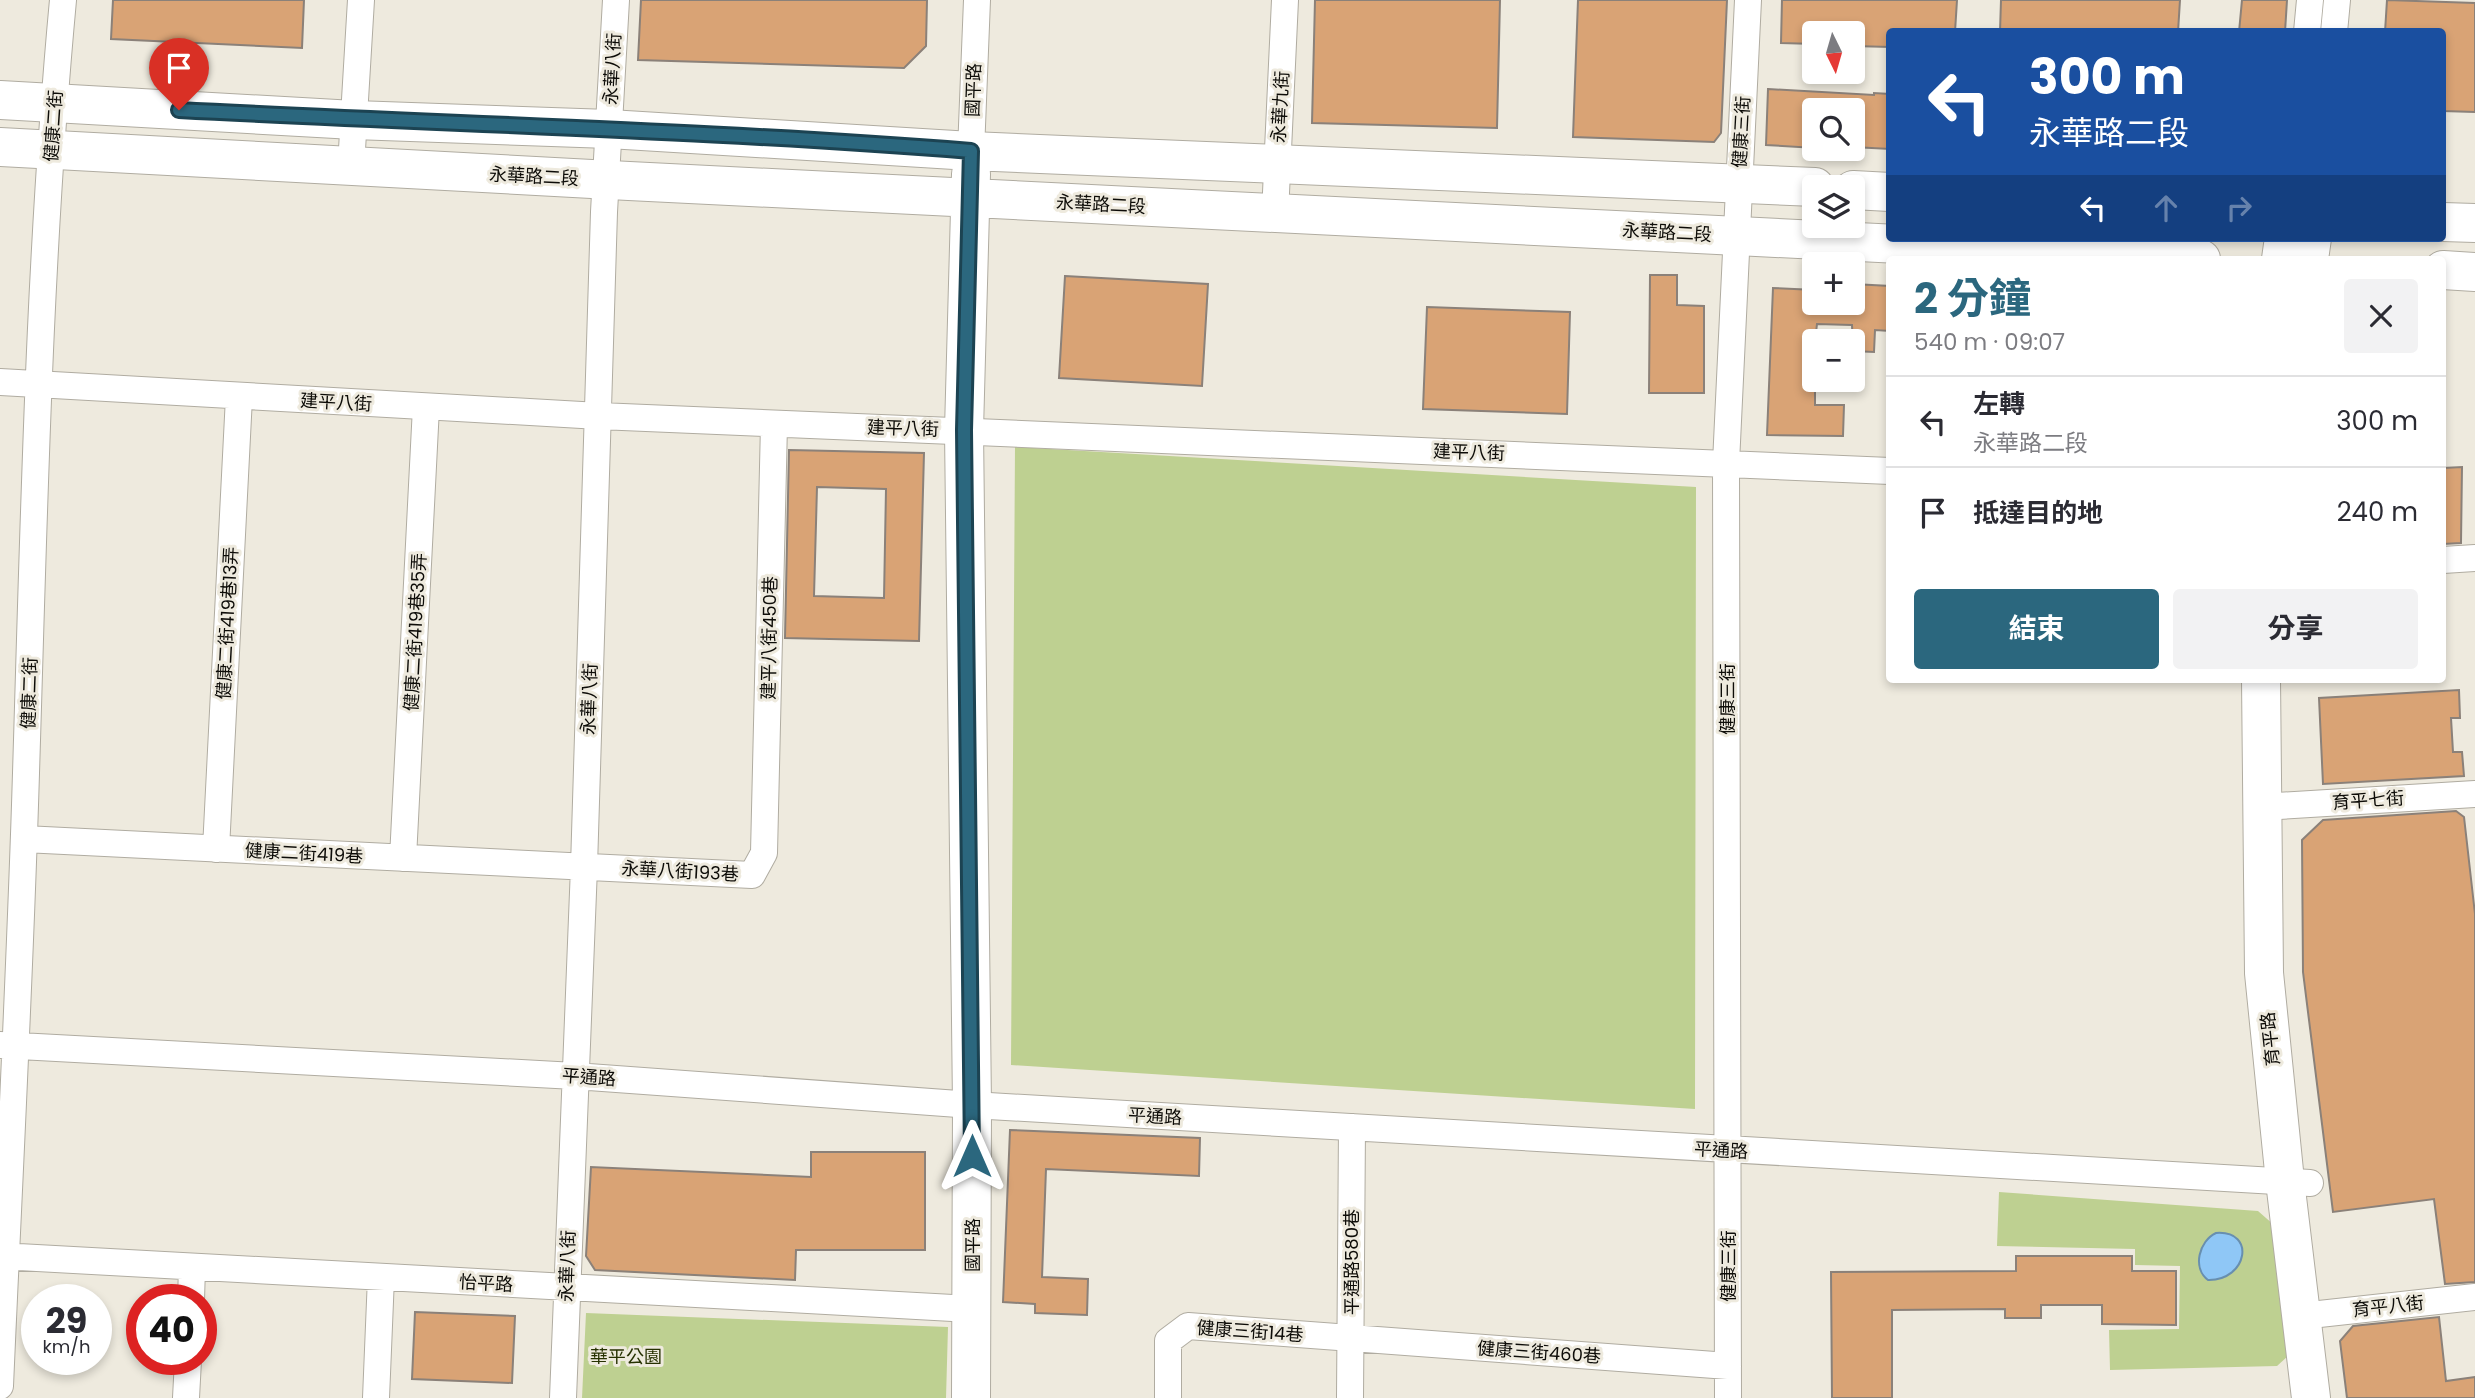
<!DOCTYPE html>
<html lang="zh-TW">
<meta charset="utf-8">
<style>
:root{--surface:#fff;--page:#f2f2f3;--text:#2b2b33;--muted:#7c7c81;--line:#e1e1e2;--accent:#2b677e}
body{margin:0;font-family:Poppins,"Noto Sans TC",sans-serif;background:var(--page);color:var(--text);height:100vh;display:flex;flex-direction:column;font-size:26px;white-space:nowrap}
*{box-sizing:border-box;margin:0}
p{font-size:23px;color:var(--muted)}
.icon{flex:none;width:38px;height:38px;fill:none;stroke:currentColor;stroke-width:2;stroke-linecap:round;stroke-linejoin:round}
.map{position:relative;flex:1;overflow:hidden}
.panel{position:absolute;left:1886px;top:256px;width:560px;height:427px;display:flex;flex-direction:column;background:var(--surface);border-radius:7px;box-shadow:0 4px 10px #0003}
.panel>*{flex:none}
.guide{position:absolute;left:1886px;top:28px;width:560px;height:214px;border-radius:7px;box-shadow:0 4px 10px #0003;background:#1a4fa0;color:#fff;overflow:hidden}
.needle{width:46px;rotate:175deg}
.fabs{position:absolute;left:1802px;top:21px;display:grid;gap:14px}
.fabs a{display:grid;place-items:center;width:63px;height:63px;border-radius:7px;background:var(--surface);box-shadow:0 4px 10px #0003;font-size:35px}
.speed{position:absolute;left:21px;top:1284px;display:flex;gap:14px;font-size:35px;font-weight:700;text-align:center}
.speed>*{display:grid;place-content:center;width:91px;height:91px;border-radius:50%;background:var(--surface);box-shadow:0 4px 10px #0003;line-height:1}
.speed small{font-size:18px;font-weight:400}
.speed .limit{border:10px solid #d22;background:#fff;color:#111}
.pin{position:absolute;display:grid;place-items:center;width:60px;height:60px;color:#fff;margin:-72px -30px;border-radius:50% 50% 50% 0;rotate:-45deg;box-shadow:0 0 7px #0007}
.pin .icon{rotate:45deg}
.me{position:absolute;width:77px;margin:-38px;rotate:0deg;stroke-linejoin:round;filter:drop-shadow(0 0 5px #0008)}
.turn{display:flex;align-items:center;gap:24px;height:147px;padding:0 28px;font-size:32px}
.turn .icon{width:91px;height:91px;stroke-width:2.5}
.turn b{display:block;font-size:49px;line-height:60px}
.lanes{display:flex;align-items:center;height:66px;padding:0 28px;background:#0003;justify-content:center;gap:35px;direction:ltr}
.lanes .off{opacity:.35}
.round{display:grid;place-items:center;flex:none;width:74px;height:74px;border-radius:7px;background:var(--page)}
.overview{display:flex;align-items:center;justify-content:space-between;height:119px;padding:0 28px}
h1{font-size:42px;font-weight:700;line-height:52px;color:var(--accent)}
.action{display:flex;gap:14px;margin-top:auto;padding:14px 28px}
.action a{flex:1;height:80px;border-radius:7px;background:var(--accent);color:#fff;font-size:28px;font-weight:700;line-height:80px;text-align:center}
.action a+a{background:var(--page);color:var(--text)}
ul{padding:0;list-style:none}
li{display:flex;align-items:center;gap:21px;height:91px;padding:0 28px;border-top:2px solid var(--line)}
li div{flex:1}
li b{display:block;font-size:26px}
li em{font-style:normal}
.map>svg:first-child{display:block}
</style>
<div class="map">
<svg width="2475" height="1398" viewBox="0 0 2475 1398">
<rect width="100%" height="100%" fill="#eeeade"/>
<path fill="#bed091" d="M 1015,447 L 1696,487 L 1695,1109 L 1011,1065 Z
M 1999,1192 L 2258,1211 L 2274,1225 L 2289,1355 L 2277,1366 L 2110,1370 L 2109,1330 L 2179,1329 L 2180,1266 L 2135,1265 L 2135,1249 L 1997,1246 Z
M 586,1313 L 948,1327 L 946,1398 L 582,1398 Z"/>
<path fill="#8fc7f6" stroke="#688faf" stroke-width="2" d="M 2216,1233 C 2257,1230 2247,1281 2208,1280 C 2192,1268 2199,1241 2216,1233 Z"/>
<path fill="#d9a375" stroke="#8b8179" stroke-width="2" fill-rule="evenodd" d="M 113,0 L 304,0 L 302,48 L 111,39 Z
M 641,0 L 927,0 L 926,46 L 904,68 L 638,60 Z
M 1315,0 L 1500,0 L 1497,128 L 1312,123 Z
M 1578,0 L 1727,0 L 1721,133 L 1714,142 L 1573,137 Z
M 1782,0 L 1957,0 L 1955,32 L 1890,32 L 1890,47 L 1853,46 L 1853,33 L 1815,33 L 1815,44 L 1781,43 Z
M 2001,0 L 2180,0 L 2178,32 L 2000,32 Z
M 2242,0 L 2287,0 L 2285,32 L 2239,32 Z
M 2387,0 L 2475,3 L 2475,112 L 2443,111 L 2443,32 L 2385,32 Z
M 1768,89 L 1874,95 L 1874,93 L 1890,94 L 1890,149 L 1853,147 L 1853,110 L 1815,110 L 1815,148 L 1766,145 Z
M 1650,275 L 1677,275 L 1677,305 L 1704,306 L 1704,393 L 1649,393 Z
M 1065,276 L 1208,284 L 1202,386 L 1059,378 Z
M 1853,284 L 1890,286 L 1890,331 L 1875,330 L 1874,352 L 1853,351 L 1852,325 L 1817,324 L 1815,341 L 1815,405 L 1844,405 L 1843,436 L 1767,435 L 1773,288 L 1815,290 L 1815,303 L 1853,303 Z
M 1427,307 L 1570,312 L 1567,414 L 1423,409 Z
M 789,450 L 924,453 L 919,641 L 785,638 ZM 817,487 L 886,489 L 884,598 L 814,596 Z
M 2462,467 L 2461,543 L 2443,544 L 2443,468 Z
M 2459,690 L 2460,718 L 2451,718 L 2453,752 L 2462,752 L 2464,776 L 2323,784 L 2319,698 Z
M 2456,811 L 2464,817 L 2475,914 L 2475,1282 L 2445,1284 L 2434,1199 L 2333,1212 L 2303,972 L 2302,840 L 2323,820 Z
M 1010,1130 L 1200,1138 L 1199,1176 L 1046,1169 L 1042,1277 L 1088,1279 L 1087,1315 L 1035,1313 L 1035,1304 L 1003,1302 Z
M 811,1152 L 925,1152 L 925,1250 L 796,1250 L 795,1280 L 595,1270 L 586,1256 L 591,1167 L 811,1177 Z
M 2016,1256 L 2132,1256 L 2132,1271 L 2176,1271 L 2176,1325 L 2102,1324 L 2102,1305 L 2041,1305 L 2041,1318 L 2005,1318 L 2005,1309 L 1892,1310 L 1892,1398 L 1832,1398 L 1831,1272 L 2016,1271 Z
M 415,1312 L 515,1316 L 512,1383 L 412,1379 Z
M 2439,1317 L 2446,1381 L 2475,1377 L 2475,1398 L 2347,1398 L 2340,1341 L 2353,1326 Z"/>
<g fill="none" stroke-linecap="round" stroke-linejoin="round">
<g stroke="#b0aca1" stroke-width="28">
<path id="street" d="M 2307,32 L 2310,0
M 2334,32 L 2337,0
M 971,151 L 977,0
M 351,166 L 361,0
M 1275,214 L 1285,0
M 0,382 L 599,416 L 1890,471
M 2443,560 L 2475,558
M 2261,807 L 2475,794
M 24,839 L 752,875 L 764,853 L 774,424
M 216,849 L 239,397
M 403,858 L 426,407
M 0,1045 L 575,1076 L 972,1105 L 2310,1183
M 0,1256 L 971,1309
M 191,1300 L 192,1267
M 2301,1316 L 2475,1297
M 0,1386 C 9,1181 20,977 26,773 C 34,515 39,257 63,0
M 186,1398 L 188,1360
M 376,1398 L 381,1277
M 563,1398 L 584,867 L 604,212 L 616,0
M 1168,1398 L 1168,1341 L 1188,1326 L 1728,1366
M 1350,1398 L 1352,1127
M 1728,1398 L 1726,463 L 1748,0"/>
</g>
<g stroke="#b0aca1" stroke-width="40">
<path id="secondary" d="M 0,100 L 354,120 L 609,129 L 971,151 L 1815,187
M 0,147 L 629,181 L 2201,259
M 1853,190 L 1890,192
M 2443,222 L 2475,223
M 2281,259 L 2284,238
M 2309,259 L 2312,238
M 2443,270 L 2475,272
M 2261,679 L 2264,973 L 2285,1181 L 2311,1398
M 971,1398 L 972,1105 L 964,430 L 971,174"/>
</g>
<use href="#street" stroke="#fff" stroke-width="26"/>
<use href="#secondary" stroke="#fff" stroke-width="38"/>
</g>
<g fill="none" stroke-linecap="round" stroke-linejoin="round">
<g stroke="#1c4352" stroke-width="18">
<path id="route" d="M 179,110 C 443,124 708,130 971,151 L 964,430 L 972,1156"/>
</g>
<use href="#route" stroke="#2b677e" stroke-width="12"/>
</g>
<g text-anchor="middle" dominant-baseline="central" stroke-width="6" stroke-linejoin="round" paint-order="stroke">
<g font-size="18" fill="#0d0c08" stroke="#eeeade">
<text transform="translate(612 69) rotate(-87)">永華八街</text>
<text transform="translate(973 90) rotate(-88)">國平路</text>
<text transform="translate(1280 107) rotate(-87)">永華九街</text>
<text transform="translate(53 126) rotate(-86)">健康二街</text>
<text transform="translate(1741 132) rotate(-87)">健康三街</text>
<text transform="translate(534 176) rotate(3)">永華路二段</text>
<text transform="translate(1101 204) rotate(3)">永華路二段</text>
<text transform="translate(1667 232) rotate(3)">永華路二段</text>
<text transform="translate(336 402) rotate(3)">建平八街</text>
<text transform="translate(903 428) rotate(2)">建平八街</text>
<text transform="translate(1469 452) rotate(2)">建平八街</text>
<text transform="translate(227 623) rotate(-87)">健康二街419巷13弄</text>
<text transform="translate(415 632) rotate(-87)">健康二街419巷35弄</text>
<text transform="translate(769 638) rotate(-89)">建平八街450巷</text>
<text transform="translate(29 693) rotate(-88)">健康二街</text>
<text transform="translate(589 699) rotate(-88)">永華八街</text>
<text transform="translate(1727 699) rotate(-90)">健康三街</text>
<text transform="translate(2368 800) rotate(-4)">育平七街</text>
<text transform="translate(304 853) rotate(3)">健康二街419巷</text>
<text transform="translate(680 871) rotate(3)">永華八街193巷</text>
<text transform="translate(2270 1039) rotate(-96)">育平路</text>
<text transform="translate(589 1077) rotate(4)">平通路</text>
<text transform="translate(1155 1116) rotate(3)">平通路</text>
<text transform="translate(1721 1150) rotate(3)">平通路</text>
<text transform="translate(972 1245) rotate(-90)">國平路</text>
<text transform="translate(1351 1262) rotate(-90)">平通路580巷</text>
<text transform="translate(567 1266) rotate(-88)">永華八街</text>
<text transform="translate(1728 1266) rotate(-90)">健康三街</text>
<text transform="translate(486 1283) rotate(3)">怡平路</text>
<text transform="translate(2388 1306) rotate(-6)">育平八街</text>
<text transform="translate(1250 1331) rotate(4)">健康三街14巷</text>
<text transform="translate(1539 1352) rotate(4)">健康三街460巷</text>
</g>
<g font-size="18" fill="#263100" stroke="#eeeade">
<text x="626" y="1356">華平公園</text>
</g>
</g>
</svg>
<div class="fabs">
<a><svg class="needle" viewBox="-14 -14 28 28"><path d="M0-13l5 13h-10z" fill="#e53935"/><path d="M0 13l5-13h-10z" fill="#7c7c81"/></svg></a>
<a><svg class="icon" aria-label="search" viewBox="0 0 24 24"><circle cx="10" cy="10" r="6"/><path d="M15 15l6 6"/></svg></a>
<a><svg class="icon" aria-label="layers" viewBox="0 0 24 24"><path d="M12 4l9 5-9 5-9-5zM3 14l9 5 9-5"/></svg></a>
<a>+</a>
<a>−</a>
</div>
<div class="speed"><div>29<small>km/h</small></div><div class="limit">40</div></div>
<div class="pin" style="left:179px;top:110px;background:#d93025"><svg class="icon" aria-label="arrive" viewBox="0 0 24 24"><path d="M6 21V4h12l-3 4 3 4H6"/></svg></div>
<svg class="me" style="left:972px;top:1156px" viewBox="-20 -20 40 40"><path d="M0-17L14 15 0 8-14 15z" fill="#2b677e" stroke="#fff" stroke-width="4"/></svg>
<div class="guide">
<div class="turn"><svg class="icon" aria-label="left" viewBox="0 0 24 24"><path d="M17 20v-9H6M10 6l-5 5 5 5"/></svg><div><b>300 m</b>永華路二段</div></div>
<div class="lanes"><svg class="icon" aria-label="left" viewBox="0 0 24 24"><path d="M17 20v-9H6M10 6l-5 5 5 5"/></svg><svg class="icon off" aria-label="ahead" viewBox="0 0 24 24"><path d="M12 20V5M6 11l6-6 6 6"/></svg><svg class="icon off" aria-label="right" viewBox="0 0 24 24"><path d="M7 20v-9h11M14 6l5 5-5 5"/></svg></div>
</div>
<section class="panel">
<div class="overview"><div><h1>2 分鐘</h1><p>540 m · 09:07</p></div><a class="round"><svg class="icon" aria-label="close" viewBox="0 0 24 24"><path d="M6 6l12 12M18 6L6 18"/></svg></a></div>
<ul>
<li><svg class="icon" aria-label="left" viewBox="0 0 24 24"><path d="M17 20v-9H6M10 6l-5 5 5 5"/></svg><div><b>左轉</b><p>永華路二段</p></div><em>300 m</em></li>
<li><svg class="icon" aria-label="arrive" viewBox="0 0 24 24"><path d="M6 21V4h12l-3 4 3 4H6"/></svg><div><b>抵達目的地</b></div><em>240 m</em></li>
</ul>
<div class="action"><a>結束</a><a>分享</a></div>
</section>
</div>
